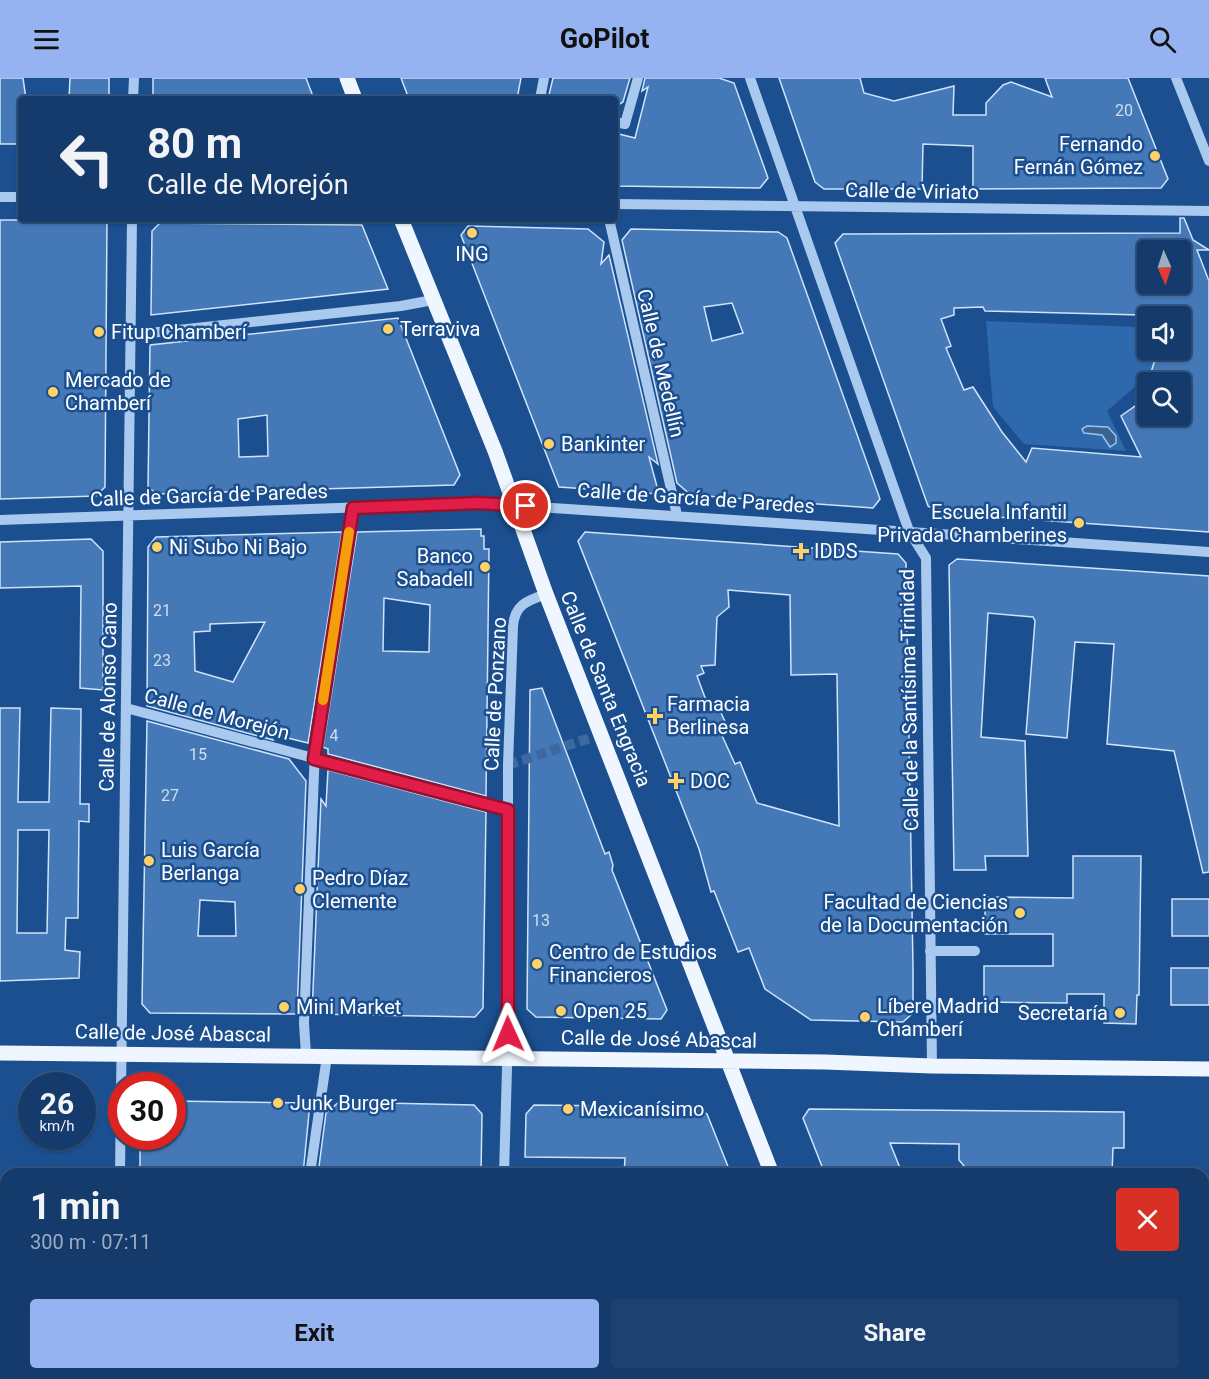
<!DOCTYPE html>
<meta charset="utf-8">
<style>
:root{--surface:#143b6b;--page:#1d4271;--text:#f1f3f6;--muted:#9dadc1;--line:#33557e;--accent:#95b2f1}
body{margin:0;font-family:Roboto,sans-serif;background:var(--page);color:var(--text);height:100vh;display:flex;flex-direction:column;font-size:22px;white-space:nowrap}
*{box-sizing:border-box;margin:0}
p{font-size:20px;color:var(--muted)}
.icon{flex:none;width:33px;height:33px;fill:none;stroke:currentColor;stroke-width:2;stroke-linecap:round;stroke-linejoin:round}
.map{position:relative;flex:1;overflow:hidden}
.side{position:absolute;left:0px;top:1090px;width:1209px;height:212px;display:flex;flex-direction:column;background:var(--surface);border-radius:18px 18px 0 0;box-shadow:0 2px 4px #0004,0 0 0 2px var(--line)}
.side>*{flex:none}
.guide{position:absolute;left:18px;top:18px;width:600px;height:126px;border-radius:6px;box-shadow:0 2px 4px #0004,0 0 0 2px var(--line);background:#143b6b;color:var(--text);overflow:hidden}
.needle{width:39px;rotate:177deg}
.tools{position:absolute;left:1137px;top:162px;display:grid;gap:12px}
.tools a{display:grid;place-items:center;width:54px;height:54px;border-radius:6px;background:var(--surface);box-shadow:0 2px 4px #0004,0 0 0 2px var(--line);font-size:30px}
.speed{position:absolute;left:18px;top:994px;display:flex;gap:12px;font-size:30px;font-weight:700;text-align:center}
.speed>*{display:grid;place-content:center;width:78px;height:78px;border-radius:50%;background:var(--surface);box-shadow:0 2px 4px #0004,0 0 0 2px var(--line);line-height:1}
.speed small{font-size:15px;font-weight:400}
.speed .limit{border:9px solid #d22;background:#fff;color:#111}
.pin{position:absolute;display:grid;place-items:center;width:51px;height:51px;color:#fff;margin:-26px;border:3px solid #fff;border-radius:50%;box-shadow:0 2px 6px #0007}
.me{position:absolute;width:66px;margin:-33px;rotate:359deg;stroke-linejoin:round;filter:drop-shadow(0 0 4px #0008)}
.turn{display:flex;align-items:center;gap:21px;height:126px;padding:0 30px;font-size:27px}
.turn .icon{width:78px;height:78px;stroke-width:2.5}
.turn b{display:block;font-size:42px;line-height:51px}
.round{display:grid;place-items:center;flex:none;width:63px;height:63px;border-radius:6px;background:var(--page)}
.headline{display:flex;align-items:center;justify-content:space-between;height:102px;padding:0 30px}
h1{font-size:36px;font-weight:700;line-height:45px}
.primary-button{display:flex;gap:12px;margin-top:auto;padding:12px 30px}
.primary-button a{flex:1;height:69px;border-radius:6px;background:var(--accent);color:#111;font-size:24px;font-weight:700;line-height:69px;text-align:center}
.primary-button a+a{background:var(--page);color:var(--text)}
header{display:flex;justify-content:space-between;align-items:center;height:78px;padding:0 30px;background:var(--accent);color:#111;font-size:27px;font-weight:700}
.map>svg:first-child{display:block}
</style>
<header><svg class="icon" aria-label="menu" viewBox="0 0 24 24"><path d="M4 6h16M4 12h16M4 18h16"/></svg>GoPilot<svg class="icon" aria-label="search" viewBox="0 0 24 24"><circle cx="10" cy="10" r="6"/><path d="M15 15l6 6"/></svg></header>
<div class="map">
<svg width="1209" height="1301" viewBox="0 0 1209 1301">
<rect width="100%" height="100%" fill="#1b4f8f"/>
<path fill="#2e69ad" d="M 986,243 L 1139,249 L 1158,289 L 1107,333 L 1126,373 L 1024,366 L 993,329 Z"/>
<path fill="#3c6290" stroke="#9cc4f0" stroke-width="1.5" d="M 1087,348 L 1108,349 L 1116,358 L 1116,365 L 1110,369 L 1102,357 L 1084,355 L 1082,351 Z"/>
<path fill="#4478b7" stroke="#cfe3fa" stroke-width="1.5" fill-rule="evenodd" d="M 0,0 L 23,0 L 26,21 L 21,21 L 21,66 L 0,66 Z
M 70,0 L 109,0 L 109,21 L 69,21 Z
M 153,0 L 306,0 L 314,21 L 265,21 L 263,17 L 242,21 L 153,21 Z
M 401,0 L 521,0 L 517,21 L 409,21 Z
M 553,0 L 630,0 L 623,24 L 615,29 L 615,21 L 548,21 Z
M 645,0 L 719,0 L 734,5 L 768,100 L 760,110 L 615,108 L 615,55 L 635,60 L 648,9 L 642,13 Z
M 779,0 L 860,0 L 864,15 L 894,23 L 954,8 L 953,37 L 986,37 L 986,25 L 1003,7 L 1011,4 L 1052,19 L 1045,0 L 1128,0 L 1168,101 L 1161,110 L 973,111 L 973,68 L 923,66 L 922,111 L 824,111 L 815,104 Z
M 1180,140 L 1184,140 L 1193,162 L 1209,172 L 1197,172 L 1209,203 L 1209,454 L 939,435 L 928,428 L 835,165 L 843,156 L 1180,155 ZM 1148,172 L 1180,172 L 1180,206 L 1148,206 ZM 983,229 L 985,233 L 1180,238 L 1180,272 L 1158,272 L 1148,304 L 1180,304 L 1180,338 L 1148,338 L 1148,319 L 1121,338 L 1141,379 L 1032,370 L 1026,384 L 1002,354 L 973,309 L 964,312 L 946,270 L 951,268 L 941,241 L 954,237 L 954,230 Z
M 0,142 L 107,142 L 105,409 L 96,418 L 0,421 Z
M 160,145 L 362,147 L 388,211 L 151,237 L 152,153 Z
M 468,148 L 588,151 L 604,164 L 601,186 L 609,177 L 658,386 L 649,379 L 659,416 L 559,409 L 461,157 Z
M 631,151 L 778,154 L 787,160 L 880,421 L 873,430 L 691,417 L 677,405 L 622,162 ZM 732,225 L 743,255 L 712,263 L 704,229 Z
M 398,240 L 460,397 L 454,407 L 157,416 L 148,409 L 150,267 ZM 267,337 L 268,378 L 239,379 L 238,341 Z
M 481,451 L 481,458 L 484,458 L 484,471 L 489,471 L 486,718 L 328,676 L 328,671 L 323,669 L 357,454 ZM 384,520 L 430,527 L 429,574 L 383,573 Z
M 342,454 L 308,665 L 268,655 L 273,662 L 147,628 L 148,469 L 156,459 ZM 265,544 L 233,604 L 195,593 L 194,554 L 210,553 L 210,546 Z
M 585,454 L 898,476 L 906,485 L 913,888 L 913,935 L 903,944 L 811,942 L 765,911 L 749,870 L 738,874 L 714,813 L 711,814 L 699,771 L 578,463 ZM 728,512 L 790,517 L 791,597 L 837,596 L 839,748 L 757,725 L 740,684 L 735,686 L 719,651 L 727,648 L 718,628 L 710,633 L 697,598 L 704,595 L 701,588 L 715,587 L 717,539 L 729,529 Z
M 91,461 L 103,473 L 103,612 L 80,610 L 81,508 L 0,510 L 0,464 Z
M 957,481 L 1209,498 L 1209,794 L 1203,795 L 1174,673 L 1107,666 L 1114,566 L 1075,564 L 1067,660 L 1026,656 L 1035,543 L 1033,539 L 988,535 L 981,659 L 1025,663 L 1028,778 L 985,778 L 986,792 L 954,792 L 949,487 Z
M 542,610 L 605,776 L 609,774 L 613,787 L 612,792 L 667,932 L 661,941 L 536,939 L 527,931 L 530,612 Z
M 0,630 L 20,630 L 18,724 L 49,724 L 51,630 L 81,631 L 80,726 L 89,726 L 89,744 L 79,743 L 78,840 L 66,840 L 65,872 L 80,874 L 79,900 L 0,903 ZM 18,752 L 49,752 L 47,855 L 17,855 Z
M 147,643 L 289,681 L 306,703 L 297,936 L 150,935 L 142,926 ZM 200,822 L 235,824 L 236,858 L 198,858 Z
M 328,692 L 486,734 L 483,930 L 475,939 L 312,936 L 321,721 L 326,728 Z
M 1073,778 L 1141,778 L 1139,917 L 1137,917 L 1136,946 L 1104,945 L 1104,916 L 1067,916 L 1067,925 L 984,924 L 984,888 L 1053,888 L 1053,856 L 985,856 L 985,819 L 1073,820 Z
M 1172,821 L 1209,821 L 1209,858 L 1172,858 Z
M 1171,890 L 1209,890 L 1209,927 L 1171,927 Z
M 172,1023 L 310,1025 L 303,1096 L 140,1096 L 140,1059 L 172,1059 Z
M 339,1024 L 474,1027 L 482,1036 L 481,1096 L 318,1096 L 326,1035 Z
M 534,1027 L 698,1029 L 707,1036 L 731,1096 L 675,1096 L 674,1093 L 661,1096 L 624,1096 L 625,1080 L 525,1079 L 526,1036 Z
M 809,1031 L 1124,1034 L 1124,1070 L 1113,1070 L 1112,1096 L 971,1096 L 959,1082 L 959,1066 L 890,1065 L 900,1090 L 894,1093 L 895,1096 L 825,1096 L 803,1040 Z"/>
<g fill="none" stroke-linecap="round" stroke-linejoin="round">
<path stroke="#3d69a0" stroke-width="10" stroke-dasharray="10 5" stroke-linecap="butt" d="M 508,687 L 602,656"/>
<path stroke="#a9c9ee" stroke-width="10" d="M 750,0 L 909,453 L 926,480 L 932,988
M 1176,0 L 1209,83
M 133,21 L 134,0
M 540,21 L 544,0
M 615,44 L 625,46 L 638,0
M 0,119 L 21,119
M 615,126 L 1209,133
M 609,141 L 677,437
M 131,257 L 401,228 L 433,222
M 0,442 L 479,425 L 1209,474
M 126,630 L 508,732
M 930,873 L 975,873
M 306,977 L 304,945 L 315,671 L 353,431
M 120,1096 L 132,141
M 310,1096 L 327,978
M 504,1096 L 508,955 L 508,687 L 513,548 C 515,526 527,523 546,516
M 1203,1111 L 1209,1110
M 1203,1250 L 1209,1250
M 118,1301 L 118,1296
M 283,1301 L 284,1296
M 500,1301 L 500,1296
M 1094,1301 L 1095,1296"/>
<path stroke="#f0f6ff" stroke-width="15" d="M 347,0 L 355,21
M 401,141 L 495,373 L 546,516 L 772,1096
M 0,975 L 825,984 L 932,988 L 1209,991
M 850,1296 L 852,1301"/>
</g>
<g fill="none" stroke-linecap="round" stroke-linejoin="round">
<g stroke="#92132f" stroke-width="15">
<path id="route" d="M 508,956 L 508,732 L 314,681 L 353,430 L 479,425 L 526,428"/>
</g>
<use href="#route" stroke="#e11d48" stroke-width="10"/>
<path stroke="#f59e0b" stroke-width="10" d="M 323,622 L 349,454"/>
</g>
<g fill="#ffd166" stroke="#1b4f8f" stroke-width="2">
<circle cx="1155" cy="78" r="6"/>
<circle cx="472" cy="155" r="6"/>
<circle cx="388" cy="251" r="6"/>
<circle cx="99" cy="254" r="6"/>
<circle cx="53" cy="314" r="6"/>
<circle cx="549" cy="366" r="6"/>
<circle cx="1079" cy="445" r="6"/>
<circle cx="157" cy="469" r="6"/>
<path d="M798 464h6v6h6v6h-6v6h-6v-6h-6v-6h6z"/>
<circle cx="485" cy="489" r="6"/>
<path d="M652 629h6v6h6v6h-6v6h-6v-6h-6v-6h6z"/>
<path d="M673 694h6v6h6v6h-6v6h-6v-6h-6v-6h6z"/>
<circle cx="149" cy="783" r="6"/>
<circle cx="300" cy="811" r="6"/>
<circle cx="1020" cy="835" r="6"/>
<circle cx="537" cy="886" r="6"/>
<circle cx="284" cy="929" r="6"/>
<circle cx="561" cy="933" r="6"/>
<circle cx="1120" cy="935" r="6"/>
<circle cx="865" cy="939" r="6"/>
<circle cx="278" cy="1025" r="6"/>
<circle cx="568" cy="1031" r="6"/>
</g>
<g text-anchor="middle" dominant-baseline="central" stroke-width="5" stroke-linejoin="round" paint-order="stroke">
<g font-size="16" fill="#d0dded">
<text x="1124" y="32">20</text>
<text x="162" y="532">21</text>
<text x="162" y="582">23</text>
<text x="334" y="657">4</text>
<text x="198" y="676">15</text>
<text x="170" y="717">27</text>
<text x="541" y="842">13</text>
</g>
<g font-size="20" fill="#fff" stroke="#1b4f8f" text-anchor="start">
<text x="1143" y="66" text-anchor="end">Fernando<tspan x="1143" dy="23">Fernán Gómez</tspan></text>
<text x="472" y="176" text-anchor="middle">ING</text>
<text x="400" y="251">Terraviva</text>
<text x="111" y="254">Fitup Chamberí</text>
<text x="65" y="302">Mercado de<tspan x="65" dy="23">Chamberí</tspan></text>
<text x="561" y="366">Bankinter</text>
<text x="1067" y="434" text-anchor="end">Escuela Infantil<tspan x="1067" dy="23">Privada Chamberines</tspan></text>
<text x="169" y="469">Ni Subo Ni Bajo</text>
<text x="814" y="473">IDDS</text>
<text x="473" y="478" text-anchor="end">Banco<tspan x="473" dy="23">Sabadell</tspan></text>
<text x="667" y="626">Farmacia<tspan x="667" dy="23">Berlinesa</tspan></text>
<text x="690" y="703">DOC</text>
<text x="161" y="772">Luis García<tspan x="161" dy="23">Berlanga</tspan></text>
<text x="312" y="800">Pedro Díaz<tspan x="312" dy="23">Clemente</tspan></text>
<text x="1008" y="824" text-anchor="end">Facultad de Ciencias<tspan x="1008" dy="23">de la Documentación</tspan></text>
<text x="549" y="874">Centro de Estudios<tspan x="549" dy="23">Financieros</tspan></text>
<text x="877" y="928">Líbere Madrid<tspan x="877" dy="23">Chamberí</tspan></text>
<text x="296" y="929">Mini Market</text>
<text x="573" y="933">Open 25</text>
<text x="1108" y="935" text-anchor="end">Secretaría</text>
<text x="290" y="1025">Junk Burger</text>
<text x="580" y="1031">Mexicanísimo</text>
</g>
<g font-size="20" fill="#fff" stroke="#1b4f8f">
<text transform="translate(912 113) rotate(1)">Calle de Viriato</text>
<text transform="translate(661 285) rotate(77)">Calle de Medellín</text>
<text transform="translate(209 417) rotate(-2)">Calle de García de Paredes</text>
<text transform="translate(696 420) rotate(4)">Calle de García de Paredes</text>
<text transform="translate(606 611) rotate(68)">Calle de Santa Engracia</text>
<text transform="translate(495 616) rotate(-87)">Calle de Ponzano</text>
<text transform="translate(108 619) rotate(-89)">Calle de Alonso Cano</text>
<text transform="translate(909 622) rotate(-91)">Calle de la Santísima Trinidad</text>
<text transform="translate(217 636) rotate(15)">Calle de Morejón</text>
<text transform="translate(173 955) rotate(1)">Calle de José Abascal</text>
<text transform="translate(659 961) rotate(1)">Calle de José Abascal</text>
</g>
</g>
</svg>
<div class="tools">
<a><svg class="needle" viewBox="-14 -14 28 28"><path d="M0-13l5 13h-10z" fill="#e53935"/><path d="M0 13l5-13h-10z" fill="#9dadc1"/></svg></a>
<a><svg class="icon" aria-label="sound" viewBox="0 0 24 24"><path d="M4 9h4l5-4v14l-5-4H4zM17 9q2 3 0 6"/></svg></a>
<a><svg class="icon" aria-label="search" viewBox="0 0 24 24"><circle cx="10" cy="10" r="6"/><path d="M15 15l6 6"/></svg></a>
</div>
<div class="speed"><div>26<small>km/h</small></div><div class="limit">30</div></div>
<div class="pin" style="left:526px;top:428px;background:#d93025"><svg class="icon" aria-label="arrive" viewBox="0 0 24 24"><path d="M6 21V4h12l-3 4 3 4H6"/></svg></div>
<svg class="me" style="left:508px;top:956px" viewBox="-20 -20 40 40"><path d="M0-17L14 15 0 8-14 15z" fill="#e11d48" stroke="#fff" stroke-width="4"/></svg>
<div class="guide">
<div class="turn"><svg class="icon" aria-label="left" viewBox="0 0 24 24"><path d="M17 20v-9H6M10 6l-5 5 5 5"/></svg><div><b>80 m</b>Calle de Morejón</div></div>
</div>
<section class="side">
<div class="headline"><div><h1>1 min</h1><p>300 m · 07:11</p></div><a class="round" style="background:#d93025;color:#fff"><svg class="icon" aria-label="close" viewBox="0 0 24 24"><path d="M6 6l12 12M18 6L6 18"/></svg></a></div>
<div class="primary-button"><a>Exit</a><a>Share</a></div>
</section>
</div>
